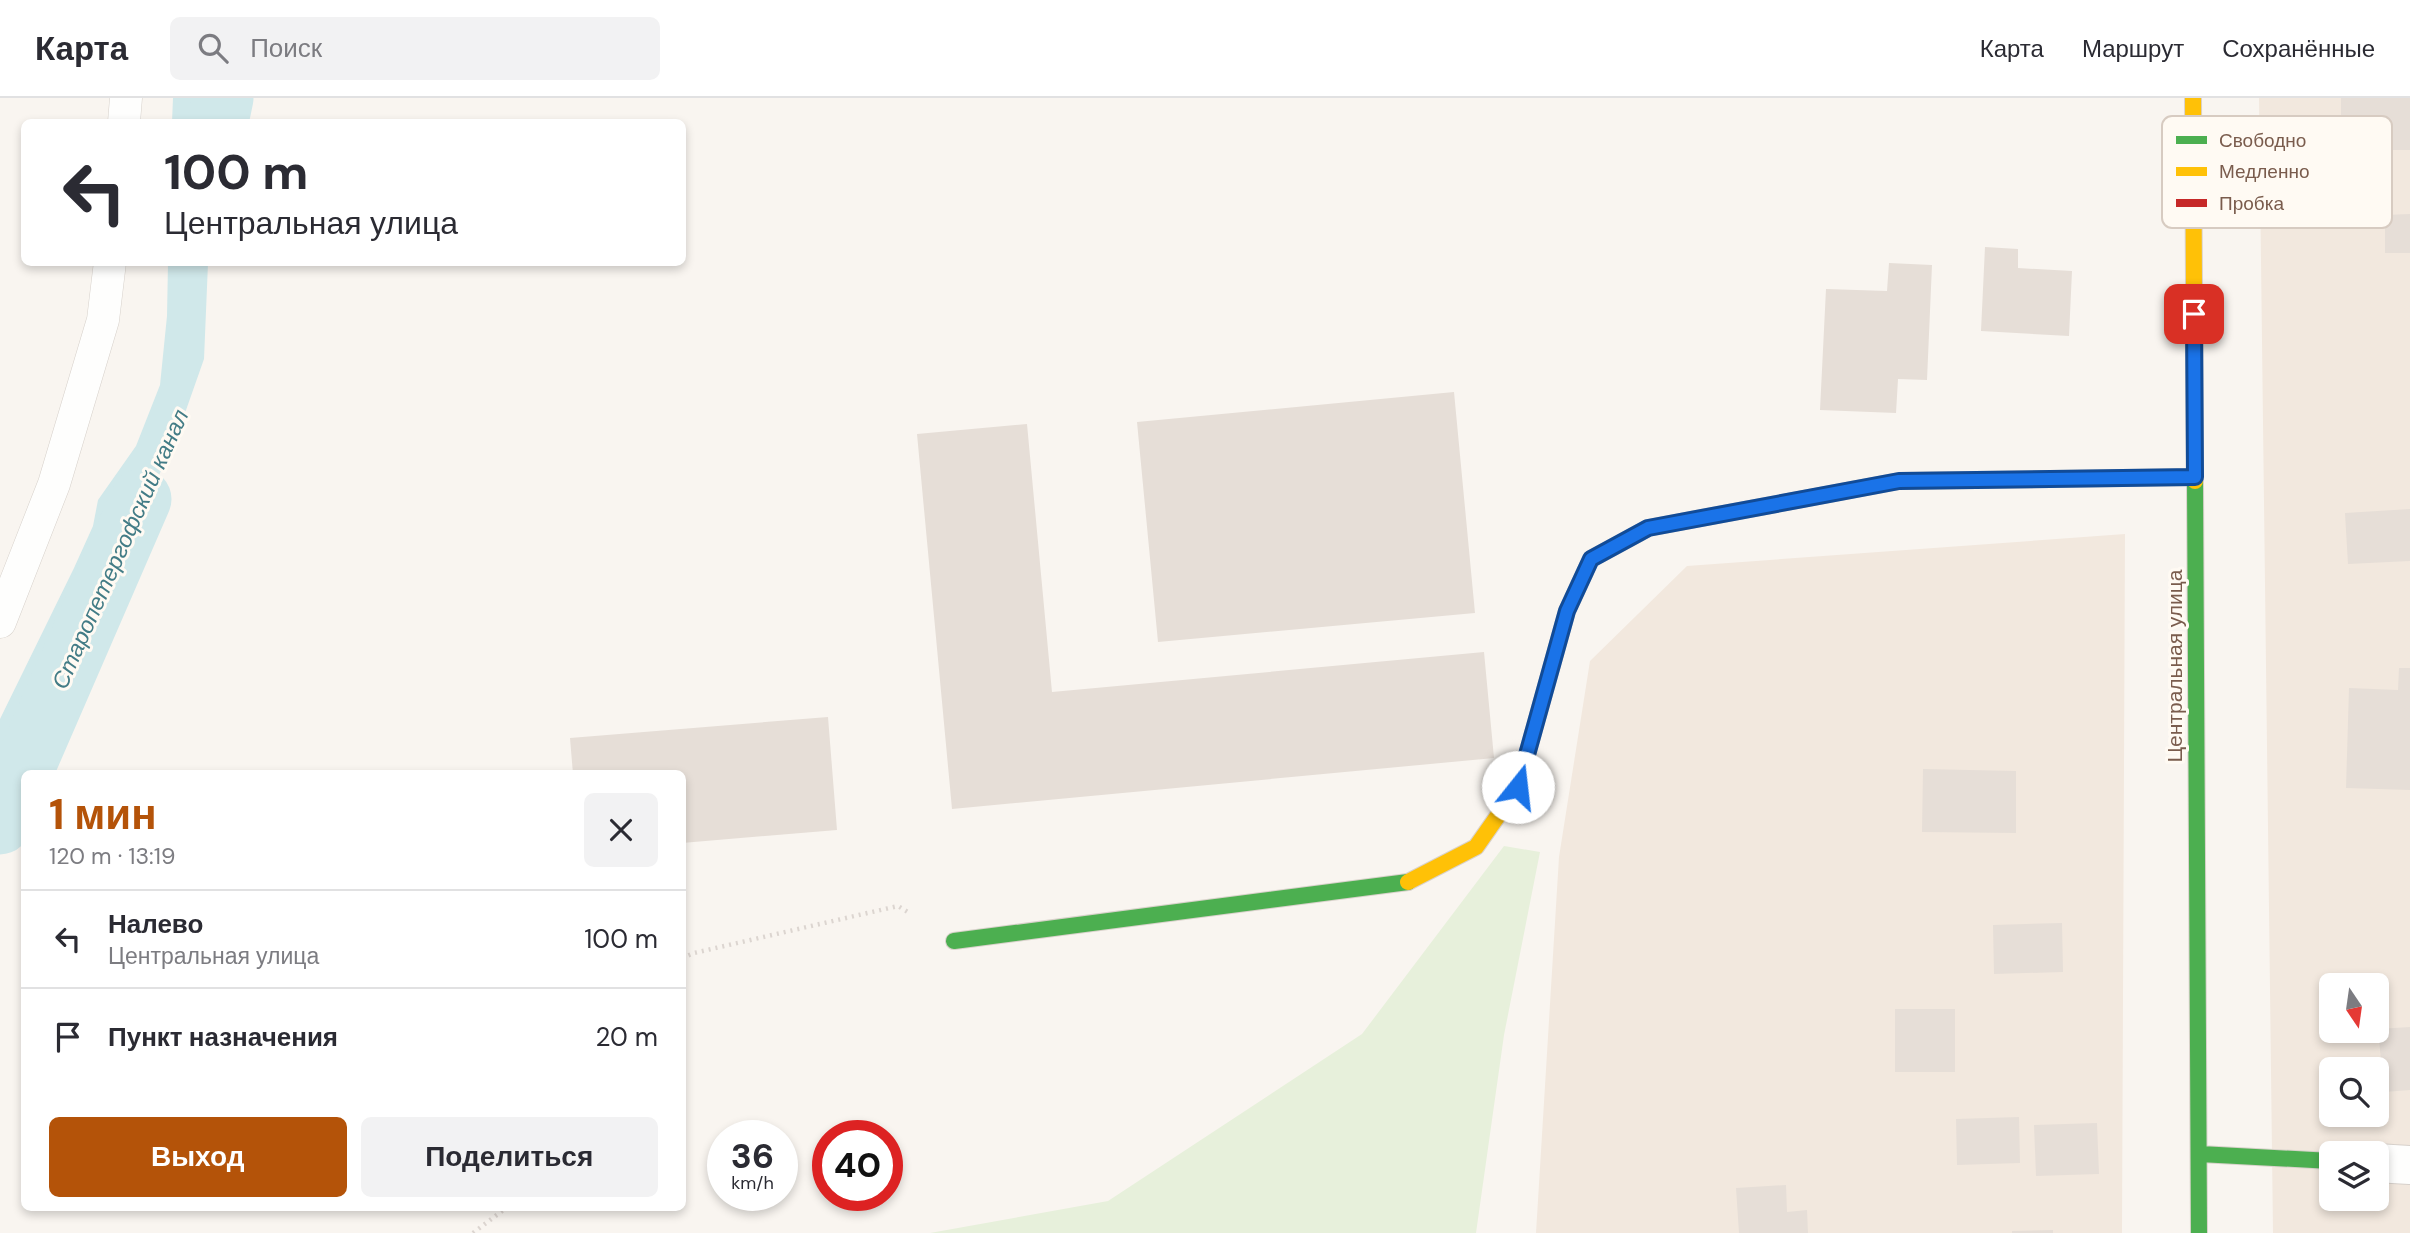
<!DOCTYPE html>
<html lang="ru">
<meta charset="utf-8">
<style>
:root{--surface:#fff;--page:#f2f2f3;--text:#2b2b33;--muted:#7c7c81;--line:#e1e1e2;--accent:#b45309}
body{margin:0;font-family:"DM Sans",sans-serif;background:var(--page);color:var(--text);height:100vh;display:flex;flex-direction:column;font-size:26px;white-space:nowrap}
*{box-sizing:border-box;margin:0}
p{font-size:23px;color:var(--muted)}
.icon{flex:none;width:38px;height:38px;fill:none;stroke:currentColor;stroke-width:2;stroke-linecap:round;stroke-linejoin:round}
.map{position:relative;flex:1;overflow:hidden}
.side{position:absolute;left:21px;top:672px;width:665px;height:441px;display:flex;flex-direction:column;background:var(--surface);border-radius:10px;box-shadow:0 4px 10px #0003}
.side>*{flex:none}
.guide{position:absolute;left:21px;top:21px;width:665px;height:147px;border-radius:10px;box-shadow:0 4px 10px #0003;background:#fff;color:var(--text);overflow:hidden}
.needle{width:46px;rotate:167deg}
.fabs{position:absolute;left:2319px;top:875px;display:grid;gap:14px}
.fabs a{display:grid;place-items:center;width:70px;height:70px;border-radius:10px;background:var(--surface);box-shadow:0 4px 10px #0003;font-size:35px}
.speed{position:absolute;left:707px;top:1022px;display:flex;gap:14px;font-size:35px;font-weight:700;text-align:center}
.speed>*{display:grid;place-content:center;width:91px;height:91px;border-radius:50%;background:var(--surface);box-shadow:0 4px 10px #0003;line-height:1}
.speed small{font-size:18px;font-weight:400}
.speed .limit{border:10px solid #d22;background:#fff;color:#111}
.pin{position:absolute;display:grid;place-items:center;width:60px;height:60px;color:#fff;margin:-30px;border-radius:14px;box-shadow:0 4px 10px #0006}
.me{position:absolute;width:77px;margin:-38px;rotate:16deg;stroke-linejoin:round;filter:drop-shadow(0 0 5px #0008)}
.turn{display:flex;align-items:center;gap:24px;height:147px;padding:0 28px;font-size:32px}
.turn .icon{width:91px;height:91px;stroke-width:2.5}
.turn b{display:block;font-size:49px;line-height:60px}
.round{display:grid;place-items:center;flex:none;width:74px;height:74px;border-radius:10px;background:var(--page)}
.overview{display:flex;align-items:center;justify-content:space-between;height:119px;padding:0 28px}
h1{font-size:42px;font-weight:800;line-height:52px;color:var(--accent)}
.primary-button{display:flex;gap:14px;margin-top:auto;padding:14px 28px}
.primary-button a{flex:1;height:80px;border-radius:10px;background:var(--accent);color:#fff;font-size:28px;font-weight:800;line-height:80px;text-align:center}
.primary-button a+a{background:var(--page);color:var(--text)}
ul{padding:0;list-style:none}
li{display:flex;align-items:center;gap:21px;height:98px;padding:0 28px;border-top:2px solid var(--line)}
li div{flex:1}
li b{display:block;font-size:26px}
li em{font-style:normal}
header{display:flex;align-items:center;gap:42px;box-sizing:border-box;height:98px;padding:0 35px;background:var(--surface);border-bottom:2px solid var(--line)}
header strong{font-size:33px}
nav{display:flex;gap:38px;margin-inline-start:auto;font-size:24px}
.search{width:490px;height:63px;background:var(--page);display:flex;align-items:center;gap:18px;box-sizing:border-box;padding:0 24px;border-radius:10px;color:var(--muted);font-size:26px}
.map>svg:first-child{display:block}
</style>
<header>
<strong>Карта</strong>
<div class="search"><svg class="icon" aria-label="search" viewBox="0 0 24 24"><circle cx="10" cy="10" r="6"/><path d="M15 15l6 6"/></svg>Поиск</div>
<nav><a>Карта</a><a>Маршрут</a><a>Сохранённые</a></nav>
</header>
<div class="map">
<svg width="2410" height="1135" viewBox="0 0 2410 1135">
<rect width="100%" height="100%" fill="#f9f5f0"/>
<path fill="#f2e8de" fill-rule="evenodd" d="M 2259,0 L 2410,0 L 2410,1135 L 2273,1135 ZM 2331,887 L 2376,887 L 2376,933 L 2331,933 ZM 2331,971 L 2376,971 L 2376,1017 L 2331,1017 ZM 2331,1055 L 2376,1055 L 2376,1101 L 2331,1101 Z
M 2125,436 L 2122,1135 L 1536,1135 L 1559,759 L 1590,563 L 1687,468 Z"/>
<path fill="#e7f0db" d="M 1504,748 L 1540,754 L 1504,937 L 1476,1135 L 930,1135 L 1108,1103 L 1362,936 Z"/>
<path fill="#d0e8ea" d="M 173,0 L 212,0 L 209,24 L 172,24 Z
M 168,165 L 208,165 L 204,261 L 185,315 L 155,387 L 63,564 L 0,702 L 0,621 L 74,470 L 93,428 L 98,402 L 136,348 L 160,287 L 167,218 Z"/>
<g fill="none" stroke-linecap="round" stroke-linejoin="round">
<path stroke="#d0e8ea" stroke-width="61" d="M 218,24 L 223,0
M 0,726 L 141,401"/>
</g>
<path fill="#e6ded7" d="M 2341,0 L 2410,0 L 2410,52 L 2341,52 Z
M 2410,116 L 2410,155 L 2385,155 L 2385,117 Z
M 1985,149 L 2018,151 L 2018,170 L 2072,173 L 2069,238 L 1981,233 Z
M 1889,165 L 1932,167 L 1927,282 L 1898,281 L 1896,315 L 1820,312 L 1826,191 L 1887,193 Z
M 1454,294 L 1475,515 L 1158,544 L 1137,324 Z
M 1027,326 L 1052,594 L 1484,554 L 1494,660 L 952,711 L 917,336 Z
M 2410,411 L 2410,463 L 2348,466 L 2345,415 Z
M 2399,570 L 2410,570 L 2410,692 L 2346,690 L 2349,590 L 2398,592 Z
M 828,619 L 837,732 L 682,745 L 682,676 L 573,676 L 570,640 Z
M 1923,671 L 2016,673 L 2016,735 L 1922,734 Z
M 2062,825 L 2063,874 L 1994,876 L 1993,827 Z
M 1895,911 L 1955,911 L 1955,974 L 1895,974 Z
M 2410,929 L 2410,992 L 2384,994 L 2378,931 Z
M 2019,1019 L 2020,1065 L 1957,1067 L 1956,1021 Z
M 2097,1025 L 2099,1076 L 2036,1078 L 2034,1027 Z
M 1786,1087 L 1787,1114 L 1807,1112 L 1808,1135 L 1739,1135 L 1736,1090 Z
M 2053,1132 L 2053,1135 L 2012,1135 L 2012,1133 Z"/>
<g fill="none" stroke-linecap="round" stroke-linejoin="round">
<g stroke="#d7d1cb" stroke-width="33">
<path id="lane" d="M 124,24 L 126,0
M 0,524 L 54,386 L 103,222 L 110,164"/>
</g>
<g stroke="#d7d1cb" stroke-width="40">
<path id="street" d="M 2376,1065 L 2410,1067"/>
</g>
<g stroke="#d9d2cb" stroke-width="18">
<path id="fast" d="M 2195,383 L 2199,1135
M 1803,401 L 1899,383 L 2195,379
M 954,843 L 1408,784
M 2200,1056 L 2331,1063"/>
</g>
<g stroke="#d9d2cb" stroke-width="18">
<path id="slow" d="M 2193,0 L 2195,383
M 1408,784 L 1476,749 L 1518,689 L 1567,513 L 1591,461 L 1639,435"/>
</g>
<g stroke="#d9d2cb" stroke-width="18">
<path id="jam" d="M 1639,435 L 1648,430 L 1803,401"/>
</g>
<path stroke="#dcd5d0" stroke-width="4.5" stroke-dasharray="2 5" stroke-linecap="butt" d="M 682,860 L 694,855 L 898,808 L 911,816
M 473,1135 L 506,1110"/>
<use href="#lane" stroke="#fefefd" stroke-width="32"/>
<use href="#street" stroke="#fefefd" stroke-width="38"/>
<use href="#fast" stroke="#4caf50" stroke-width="16"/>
<use href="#slow" stroke="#ffc107" stroke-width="16"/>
<use href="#jam" stroke="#c62828" stroke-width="16"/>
</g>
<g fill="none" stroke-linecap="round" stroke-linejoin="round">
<g stroke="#114b97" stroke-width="18">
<path id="route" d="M 1518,689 L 1567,513 L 1591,461 L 1648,430 L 1899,383 L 2195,379 L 2194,216"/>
</g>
<use href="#route" stroke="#1a73e8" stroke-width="12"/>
</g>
<g text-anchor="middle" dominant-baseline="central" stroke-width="6" stroke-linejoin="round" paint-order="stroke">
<g font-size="21" fill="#7a5c4d" stroke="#fffaf3">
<text transform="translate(2175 568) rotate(-90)">Центральная улица</text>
</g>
<g font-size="23" font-style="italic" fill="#437c86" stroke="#fffaf3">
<text transform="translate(120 451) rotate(-66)">Старопетергофский канал</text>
</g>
</g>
<rect x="2162" y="18" width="230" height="112" rx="10" fill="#fffaf3" stroke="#d7cbc1" stroke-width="2"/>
<rect x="2176" y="38" width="31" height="8" fill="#4caf50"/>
<rect x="2176" y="69" width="31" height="9" fill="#ffc107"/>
<rect x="2176" y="101" width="31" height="8" fill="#c62828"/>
<g font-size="19" fill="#7a5c4d">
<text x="2219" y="49">Свободно</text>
<text x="2219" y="80">Медленно</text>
<text x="2219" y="112">Пробка</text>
</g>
</svg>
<div class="fabs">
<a><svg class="needle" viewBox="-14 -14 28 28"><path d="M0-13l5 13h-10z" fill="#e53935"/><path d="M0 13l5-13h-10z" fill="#7c7c81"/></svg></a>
<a><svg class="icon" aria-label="search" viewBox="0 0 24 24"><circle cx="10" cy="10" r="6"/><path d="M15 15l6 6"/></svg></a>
<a><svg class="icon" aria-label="layers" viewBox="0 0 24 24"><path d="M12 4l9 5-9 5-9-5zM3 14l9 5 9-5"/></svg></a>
</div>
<div class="speed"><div>36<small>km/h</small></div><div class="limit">40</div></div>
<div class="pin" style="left:2194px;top:216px;background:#d93025"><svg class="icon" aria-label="arrive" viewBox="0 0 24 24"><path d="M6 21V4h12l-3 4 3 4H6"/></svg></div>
<svg class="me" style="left:1518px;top:689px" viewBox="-20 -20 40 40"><circle r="19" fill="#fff"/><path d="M0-13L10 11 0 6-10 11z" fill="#1a73e8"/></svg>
<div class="guide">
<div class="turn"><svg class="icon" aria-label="left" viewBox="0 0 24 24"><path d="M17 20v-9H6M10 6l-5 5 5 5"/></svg><div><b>100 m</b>Центральная улица</div></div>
</div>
<section class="side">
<div class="overview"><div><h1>1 мин</h1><p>120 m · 13:19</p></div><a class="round"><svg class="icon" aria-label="close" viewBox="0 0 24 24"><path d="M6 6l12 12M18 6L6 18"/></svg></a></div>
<ul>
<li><svg class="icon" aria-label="left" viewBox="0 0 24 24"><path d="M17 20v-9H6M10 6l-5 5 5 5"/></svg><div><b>Налево</b><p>Центральная улица</p></div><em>100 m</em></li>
<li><svg class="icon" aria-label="arrive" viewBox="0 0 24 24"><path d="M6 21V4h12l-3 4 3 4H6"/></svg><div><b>Пункт назначения</b></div><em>20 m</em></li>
</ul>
<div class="primary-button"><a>Выход</a><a>Поделиться</a></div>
</section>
</div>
